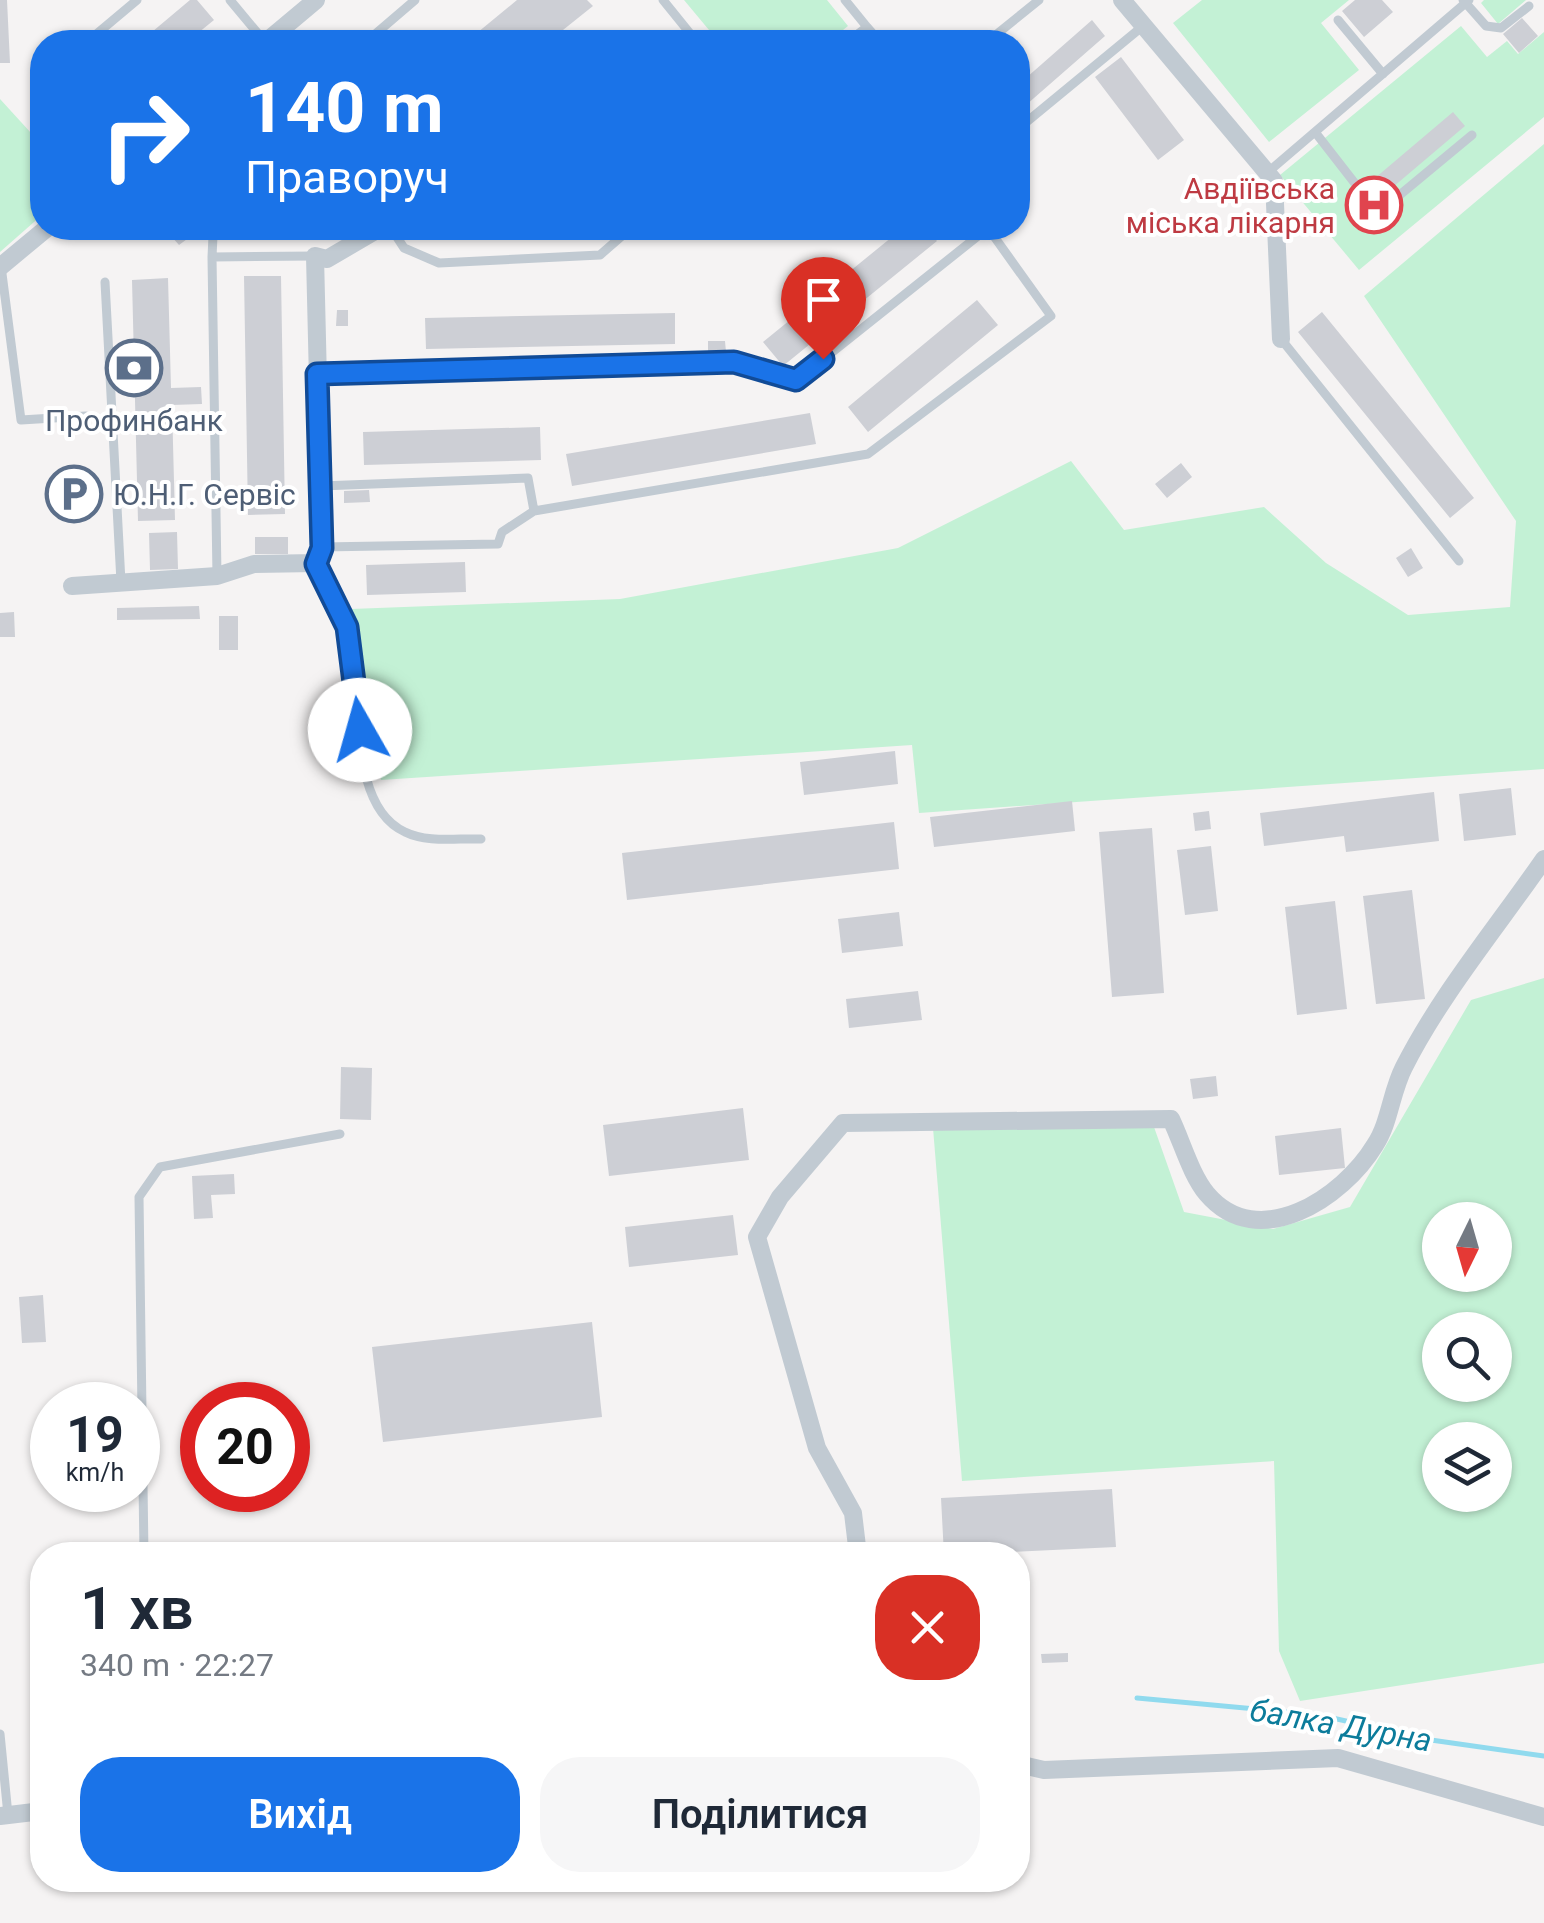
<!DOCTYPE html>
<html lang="uk">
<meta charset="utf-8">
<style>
:root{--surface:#fff;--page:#f6f6f7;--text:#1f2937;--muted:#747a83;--accent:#1a73e8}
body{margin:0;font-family:Roboto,sans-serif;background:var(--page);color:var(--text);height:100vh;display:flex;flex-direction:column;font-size:38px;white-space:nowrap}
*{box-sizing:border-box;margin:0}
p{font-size:32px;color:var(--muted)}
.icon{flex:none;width:55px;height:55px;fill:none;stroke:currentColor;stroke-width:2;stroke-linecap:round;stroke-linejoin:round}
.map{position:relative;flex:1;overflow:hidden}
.panel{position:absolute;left:30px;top:1542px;width:1000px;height:350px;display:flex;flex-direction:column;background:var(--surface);border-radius:40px;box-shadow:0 2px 8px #0004}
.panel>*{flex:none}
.top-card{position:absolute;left:30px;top:30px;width:1000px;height:210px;border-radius:40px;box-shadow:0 2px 8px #0004;background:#1a73e8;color:#fff;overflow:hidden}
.needle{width:65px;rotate:185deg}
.fabs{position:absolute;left:1422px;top:1202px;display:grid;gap:20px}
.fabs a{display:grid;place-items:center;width:90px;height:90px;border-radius:50%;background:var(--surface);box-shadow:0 2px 8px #0004;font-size:50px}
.speed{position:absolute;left:30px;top:1382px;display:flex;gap:20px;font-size:50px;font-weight:700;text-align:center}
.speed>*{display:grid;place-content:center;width:130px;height:130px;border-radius:50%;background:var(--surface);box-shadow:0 2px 8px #0004;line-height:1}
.speed small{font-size:25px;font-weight:400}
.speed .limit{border:15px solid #d22;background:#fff;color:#111}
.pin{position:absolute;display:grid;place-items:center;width:85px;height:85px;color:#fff;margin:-102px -42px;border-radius:50% 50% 50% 0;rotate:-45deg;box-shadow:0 0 10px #0007}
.pin .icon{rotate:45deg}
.me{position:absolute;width:110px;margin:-55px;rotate:353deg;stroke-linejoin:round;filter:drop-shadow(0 0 8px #0008)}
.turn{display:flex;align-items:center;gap:35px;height:210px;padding:0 50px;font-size:45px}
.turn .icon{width:130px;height:130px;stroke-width:2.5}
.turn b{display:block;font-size:70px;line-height:85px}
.round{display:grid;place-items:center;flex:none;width:105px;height:105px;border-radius:40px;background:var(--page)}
.head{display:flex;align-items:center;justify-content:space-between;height:170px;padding:0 50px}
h1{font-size:60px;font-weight:600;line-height:75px}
.primary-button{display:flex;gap:20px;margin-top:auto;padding:20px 50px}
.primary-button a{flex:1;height:115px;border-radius:40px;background:var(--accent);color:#fff;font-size:40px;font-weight:600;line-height:115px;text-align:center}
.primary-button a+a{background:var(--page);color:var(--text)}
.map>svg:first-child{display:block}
</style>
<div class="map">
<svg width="1544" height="1923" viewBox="0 0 1544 1923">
<rect width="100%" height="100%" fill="#f5f3f3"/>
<path fill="#c3f1d5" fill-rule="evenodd" d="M 684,0 L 827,0 L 848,26 L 828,42 L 719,42 Z
M 1202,0 L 1349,0 L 1321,23 L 1359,70 L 1269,142 L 1173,23 Z
M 1484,0 L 1526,0 L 1498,24 L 1481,3 Z
M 1461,26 L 1487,57 L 1507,41 L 1518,54 L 1544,32 L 1544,117 L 1359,270 L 1280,175 Z
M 0,99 L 42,145 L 42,215 L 0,252 Z
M 1544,144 L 1544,769 L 919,813 L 912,745 L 381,780 L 351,609 L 620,599 L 898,548 L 1071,461 L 1124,530 L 1264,507 L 1326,563 L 1408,615 L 1510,607 L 1516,521 L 1364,296 Z
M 1544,978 L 1544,1663 L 1300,1701 L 1279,1651 L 1274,1461 L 962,1481 L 933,1128 L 1154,1127 L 1184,1212 L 1273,1229 L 1350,1207 L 1471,1000 ZM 1440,1220 L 1495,1220 L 1495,1275 L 1440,1275 ZM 1440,1330 L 1495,1330 L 1495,1385 L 1440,1385 ZM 1440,1440 L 1495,1440 L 1495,1495 L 1440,1495 Z"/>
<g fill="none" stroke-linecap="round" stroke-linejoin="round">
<path stroke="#90daee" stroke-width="5" d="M 1137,1698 L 1319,1715 L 1431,1740 L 1544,1756"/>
</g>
<path fill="#cdcfd5" d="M 0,0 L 7,0 L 10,63 L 0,63 Z
M 190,0 L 197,0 L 214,20 L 187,42 L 140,42 Z
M 517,0 L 587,0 L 593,6 L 548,42 L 466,42 Z
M 1355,0 L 1382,0 L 1393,12 L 1364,37 L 1342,11 Z
M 1522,18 L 1538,36 L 1519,53 L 1503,34 Z
M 1092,20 L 1105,36 L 1018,112 L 1018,85 Z
M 1121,57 L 1184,140 L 1158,160 L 1095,77 Z
M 1453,112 L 1465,126 L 1380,198 L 1368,184 Z
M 164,228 L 202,228 L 179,245 Z
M 903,228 L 926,228 L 937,241 L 783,366 L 763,342 Z
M 244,276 L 281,276 L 285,514 L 248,515 Z
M 168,278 L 171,388 L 201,387 L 202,404 L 172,405 L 175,520 L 138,521 L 132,280 Z
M 977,300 L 998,325 L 868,432 L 848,407 Z
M 337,310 L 348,310 L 348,326 L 336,326 Z
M 1322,312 L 1474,498 L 1450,518 L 1298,332 Z
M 675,313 L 675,344 L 426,349 L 425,318 Z
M 708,341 L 725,341 L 726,352 L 708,353 Z
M 810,413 L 816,444 L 572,486 L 566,454 Z
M 540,427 L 541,460 L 364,465 L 363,432 Z
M 1181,463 L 1192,477 L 1167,498 L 1155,484 Z
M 369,490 L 370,502 L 344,503 L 344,491 Z
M 177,532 L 178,569 L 150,570 L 149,533 Z
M 255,537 L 288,537 L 288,554 L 255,554 Z
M 1411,548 L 1423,568 L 1408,577 L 1396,558 Z
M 465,562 L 466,592 L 367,595 L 366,565 Z
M 199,606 L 200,619 L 117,620 L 117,608 Z
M 14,612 L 15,637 L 0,637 L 0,613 Z
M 219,616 L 238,616 L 238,650 L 219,650 Z
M 895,751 L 898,784 L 804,795 L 800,762 Z
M 1511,788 L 1516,835 L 1464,841 L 1459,794 Z
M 1434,792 L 1439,841 L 1346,852 L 1344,836 L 1264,846 L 1260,813 Z
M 1072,801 L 1075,831 L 934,847 L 930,817 Z
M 1209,811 L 1211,829 L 1195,831 L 1193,813 Z
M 894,822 L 899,869 L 627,900 L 622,853 Z
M 1152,828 L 1164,993 L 1112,997 L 1099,832 Z
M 1211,846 L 1218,911 L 1185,915 L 1177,850 Z
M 1412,890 L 1425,999 L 1376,1004 L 1363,896 Z
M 1335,901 L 1347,1009 L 1297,1015 L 1285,907 Z
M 899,912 L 903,946 L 842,953 L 838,919 Z
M 918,991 L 922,1020 L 849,1028 L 846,999 Z
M 341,1067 L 372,1068 L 371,1120 L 340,1119 Z
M 1216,1076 L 1218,1096 L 1193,1099 L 1190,1079 Z
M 743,1108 L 749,1160 L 609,1176 L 603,1125 Z
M 1341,1128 L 1345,1168 L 1279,1175 L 1275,1136 Z
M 234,1174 L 235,1194 L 211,1195 L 213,1218 L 194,1219 L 192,1176 Z
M 733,1215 L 738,1255 L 629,1267 L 625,1227 Z
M 43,1295 L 46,1342 L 22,1343 L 19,1297 Z
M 592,1322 L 602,1417 L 383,1442 L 372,1347 Z
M 1112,1489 L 1116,1547 L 944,1555 L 941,1498 Z
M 1068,1653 L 1068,1662 L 1042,1663 L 1041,1654 Z"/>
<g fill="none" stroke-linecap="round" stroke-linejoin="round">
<path stroke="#c1cad2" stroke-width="9" d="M 230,0 L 265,42
M 663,0 L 697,42
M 845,0 L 867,27 L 847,42
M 1463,0 L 1486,26 L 1501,28 L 1529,6
M 1338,20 L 1383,74
M 867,27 L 880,42
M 87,42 L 137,0
M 366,42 L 415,0
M 987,42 L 1039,0
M 42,79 L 42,81
M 1018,129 L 1143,26
M 1315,132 L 1371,204 L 1384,208 L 1472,135
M 1267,173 L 1469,0
M 391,228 L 404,248 L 439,263 L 600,255 L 631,228
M 212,257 L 213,236 L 223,228
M 1,266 L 21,420 L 86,416
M 105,282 L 121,582
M 1281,339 L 1459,561
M 317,374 L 734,362 L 796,381 L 988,228 L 1051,316 L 868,454 L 534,511 L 528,478 L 321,486
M 322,547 L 498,544 L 502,532 L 534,511
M 316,563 C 325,584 338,604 346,626 C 365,680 343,804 405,832 C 427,843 457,838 481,839
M 217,576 L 212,257 L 315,256
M 144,1555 L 139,1197 L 160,1167 L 340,1134
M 0,1734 L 8,1815"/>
<path stroke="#c1cad2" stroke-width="18" d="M 1122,0 L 1274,181 L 1281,339
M 266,42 L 316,0
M 0,267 L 47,228
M 72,586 L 217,576 L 254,564 L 316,563 L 322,547 L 315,256 L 327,259 L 380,228
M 858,1555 L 853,1513 L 817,1448 L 757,1237 L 780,1197 L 843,1123 L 1171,1119 C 1182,1142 1191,1175 1207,1194 C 1258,1254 1343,1198 1375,1145 C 1390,1122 1391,1092 1404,1067 C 1441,994 1497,927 1544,859
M 1018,1764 L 1044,1770 L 1338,1758 L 1544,1817
M 0,1816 L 42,1811"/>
</g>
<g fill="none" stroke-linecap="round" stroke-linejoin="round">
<g stroke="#114b97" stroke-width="25">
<path id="route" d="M 360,730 L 347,627 L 316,564 L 322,548 L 317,374 L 734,362 L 796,380 L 823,359"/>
</g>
<use href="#route" stroke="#1a73e8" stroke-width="18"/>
</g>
<defs>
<g id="hospital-ring" transform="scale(2.875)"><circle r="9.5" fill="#fff" stroke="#e0444e" stroke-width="1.5"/><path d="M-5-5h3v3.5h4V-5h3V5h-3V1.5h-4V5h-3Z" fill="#e0444e"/></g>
<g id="bank-ring" transform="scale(2.875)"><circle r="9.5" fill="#fff" stroke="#5c6f8a" stroke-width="1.5"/><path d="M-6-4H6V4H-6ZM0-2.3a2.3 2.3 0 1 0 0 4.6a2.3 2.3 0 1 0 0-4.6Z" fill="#5c6f8a"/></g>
<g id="parking-ring" transform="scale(2.875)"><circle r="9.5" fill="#fff" stroke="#5c6f8a" stroke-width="1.5"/><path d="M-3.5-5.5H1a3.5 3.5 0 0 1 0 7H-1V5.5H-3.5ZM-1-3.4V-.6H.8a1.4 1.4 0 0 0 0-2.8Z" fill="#5c6f8a"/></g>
</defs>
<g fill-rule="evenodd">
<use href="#hospital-ring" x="1374" y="205"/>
<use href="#bank-ring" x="134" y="368"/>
<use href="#parking-ring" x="74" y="494"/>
</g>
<g text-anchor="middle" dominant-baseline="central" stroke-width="8" stroke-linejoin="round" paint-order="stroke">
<g font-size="30" fill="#be3a42" stroke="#fff" text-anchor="end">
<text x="1335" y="188">Авдіївська<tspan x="1335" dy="34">міська лікарня</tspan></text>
</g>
<g font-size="30" fill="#4e5e75" stroke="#fff">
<text x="134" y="420">Профинбанк</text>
<text x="113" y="494" text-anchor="start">Ю.Н.Г. Сервіс</text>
</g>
<g font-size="32" font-style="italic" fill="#0c7c9b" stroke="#fff">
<text transform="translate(1341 1725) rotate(10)">балка Дурна</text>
</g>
</g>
</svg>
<div class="fabs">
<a><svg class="needle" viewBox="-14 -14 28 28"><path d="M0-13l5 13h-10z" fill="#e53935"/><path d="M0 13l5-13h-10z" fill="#747a83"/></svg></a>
<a><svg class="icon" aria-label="search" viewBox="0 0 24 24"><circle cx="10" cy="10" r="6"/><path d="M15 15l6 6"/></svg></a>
<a><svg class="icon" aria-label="layers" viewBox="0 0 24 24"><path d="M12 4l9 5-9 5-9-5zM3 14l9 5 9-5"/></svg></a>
</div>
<div class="speed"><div>19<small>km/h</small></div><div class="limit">20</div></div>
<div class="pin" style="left:823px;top:359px;background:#d93025"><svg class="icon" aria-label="arrive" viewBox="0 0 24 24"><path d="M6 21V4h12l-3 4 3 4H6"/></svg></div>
<svg class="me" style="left:360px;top:730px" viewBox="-20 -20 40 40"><circle r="19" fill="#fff"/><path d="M0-13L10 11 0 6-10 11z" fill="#1a73e8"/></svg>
<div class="top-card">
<div class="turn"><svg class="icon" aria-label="right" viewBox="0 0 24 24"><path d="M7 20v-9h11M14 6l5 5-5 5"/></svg><div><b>140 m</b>Праворуч</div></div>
</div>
<section class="panel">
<div class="head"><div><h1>1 хв</h1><p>340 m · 22:27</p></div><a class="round" style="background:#d93025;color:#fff"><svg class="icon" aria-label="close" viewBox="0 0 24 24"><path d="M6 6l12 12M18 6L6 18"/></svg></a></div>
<div class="primary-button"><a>Вихід</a><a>Поділитися</a></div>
</section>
</div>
